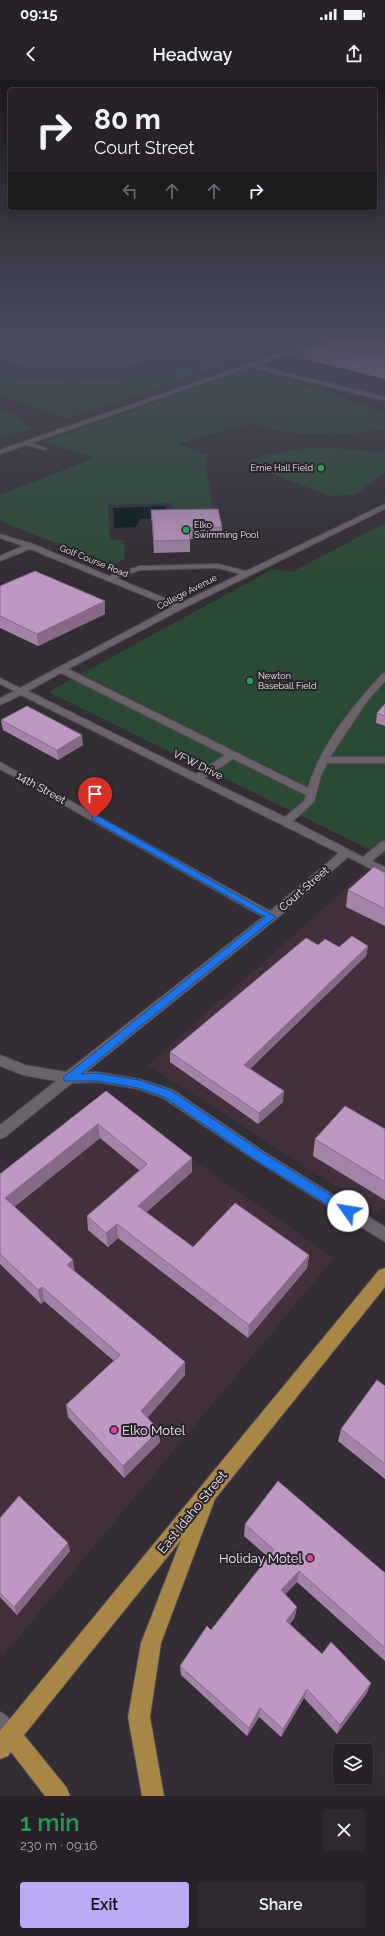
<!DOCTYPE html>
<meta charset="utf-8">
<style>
:root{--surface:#262227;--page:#2e2a2f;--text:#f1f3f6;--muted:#a4a4a7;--line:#423f44;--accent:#baaaf6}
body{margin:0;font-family:Raleway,sans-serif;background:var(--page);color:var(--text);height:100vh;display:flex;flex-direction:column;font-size:15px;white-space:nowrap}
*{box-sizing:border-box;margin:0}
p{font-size:13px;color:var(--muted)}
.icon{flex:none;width:22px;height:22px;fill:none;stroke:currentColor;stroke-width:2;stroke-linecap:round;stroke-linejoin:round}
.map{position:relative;height:1716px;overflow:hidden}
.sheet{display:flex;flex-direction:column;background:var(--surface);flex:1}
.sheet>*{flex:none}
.hud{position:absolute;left:8px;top:8px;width:369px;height:122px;border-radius:4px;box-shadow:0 2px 10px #0003,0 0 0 1px var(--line);background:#262227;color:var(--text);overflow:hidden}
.tools{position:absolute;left:333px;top:1664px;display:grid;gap:8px}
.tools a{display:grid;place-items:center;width:40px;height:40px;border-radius:4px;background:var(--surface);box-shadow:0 2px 10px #0003,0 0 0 1px var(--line);font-size:20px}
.pin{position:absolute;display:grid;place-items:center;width:34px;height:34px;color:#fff;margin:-41px -17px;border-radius:50% 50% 50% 0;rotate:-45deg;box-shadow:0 0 4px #0007}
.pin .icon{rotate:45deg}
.me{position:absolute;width:44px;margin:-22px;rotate:302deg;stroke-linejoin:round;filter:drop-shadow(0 0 3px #0008)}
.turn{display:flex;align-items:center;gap:14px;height:84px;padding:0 20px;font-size:18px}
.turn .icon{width:52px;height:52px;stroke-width:2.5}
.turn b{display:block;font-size:28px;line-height:34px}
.lanes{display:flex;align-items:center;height:38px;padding:0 20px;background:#0003;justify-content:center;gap:20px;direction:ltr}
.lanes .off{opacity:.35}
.round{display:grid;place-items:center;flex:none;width:42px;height:42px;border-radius:4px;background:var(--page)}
.headline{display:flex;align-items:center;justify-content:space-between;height:68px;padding:0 20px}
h1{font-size:24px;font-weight:600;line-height:30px;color:#1e9e55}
.primary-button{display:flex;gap:8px;margin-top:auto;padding:8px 20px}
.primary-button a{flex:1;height:46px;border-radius:4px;background:var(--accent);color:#111;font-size:16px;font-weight:600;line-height:46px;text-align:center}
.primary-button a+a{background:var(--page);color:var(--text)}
.status{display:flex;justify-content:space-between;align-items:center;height:28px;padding:0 20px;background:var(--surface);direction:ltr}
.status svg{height:11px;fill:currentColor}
header{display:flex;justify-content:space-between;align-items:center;height:52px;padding:0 20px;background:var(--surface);font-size:18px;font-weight:600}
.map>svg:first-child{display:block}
</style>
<div class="status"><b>09:15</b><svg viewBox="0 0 49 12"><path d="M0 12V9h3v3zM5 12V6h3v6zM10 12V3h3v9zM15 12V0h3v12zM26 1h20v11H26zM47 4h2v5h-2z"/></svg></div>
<header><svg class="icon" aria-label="back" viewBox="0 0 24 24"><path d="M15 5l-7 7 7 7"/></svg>Headway<svg class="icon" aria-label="share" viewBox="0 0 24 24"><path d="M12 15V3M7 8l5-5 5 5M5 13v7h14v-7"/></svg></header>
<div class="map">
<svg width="385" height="1716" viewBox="0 0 385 1716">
<rect width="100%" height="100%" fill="#332d34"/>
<path fill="#42313b" d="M 362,794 L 385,805 L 385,1126 L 377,1133 L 148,985 Z
M 100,1015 L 334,1178 L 3,1576 L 0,1573 L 0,1097 Z"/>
<path fill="#2b4a36" d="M 34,256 L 109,256 L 159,280 C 109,291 50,294 0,281 L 0,262 Z
M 131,256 L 236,256 L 214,267 L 176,277 Z
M 222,280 L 232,283 L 67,339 L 0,315 L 0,297 C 35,301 72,303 107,300 C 146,296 184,288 222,280 Z
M 245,290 L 337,314 L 337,316 L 385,333 L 385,350 L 333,355 L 306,354 L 278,351 L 251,343 L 179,364 L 208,375 L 206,387 L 214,436 L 174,437 L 172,423 L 108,425 L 110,460 L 124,460 L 125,479 L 111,485 L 0,441 L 0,415 L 94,378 L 44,362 Z
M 0,328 L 21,339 L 33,349 L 0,358 Z
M 308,368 L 335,368 L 385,373 L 385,393 L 354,415 L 329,416 L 245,383 C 266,374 286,370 308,368 Z
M 385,443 L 385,777 L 48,612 L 273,489 L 292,492 Z"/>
<path fill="#031a1c" d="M 165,426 L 166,438 L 140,439 L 136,447 L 114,448 L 113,428 Z"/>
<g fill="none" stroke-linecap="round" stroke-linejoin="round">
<g stroke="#4e484f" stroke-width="2">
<path id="minor" d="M 338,256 L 344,256 L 256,285 L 385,317 L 385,321 L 250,287 L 32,363 L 46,368 L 46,370 L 26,365 L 0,374 L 0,370 L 23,362 L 248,284 Z
M 385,424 L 385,429 L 182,529 L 68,589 L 308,708 C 320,665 352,627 382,594 L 385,593 L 385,601 L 368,620 L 330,677 L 385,677 L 385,683 L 327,683 L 321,696 L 314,722 L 293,741 L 363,777 L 381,762 L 385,761 L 385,770 L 372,781 L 385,787 L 385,796 L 348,777 L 275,840 L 86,992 L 97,992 L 139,999 L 173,1010 L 266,1073 L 385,1147 L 385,1162 L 256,1081 L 163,1018 L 138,1009 L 97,1002 L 72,1003 L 5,1057 L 0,1059 L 0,1045 L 56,1001 L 23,995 L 0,986 L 0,975 L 25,985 L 66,992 L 263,837 L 0,689 L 0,682 L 270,831 L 339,773 L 21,615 L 0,625 L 0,618 L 14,611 L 0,604 L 0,598 L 20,608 L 172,527 L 30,469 L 0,481 L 0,476 L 23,466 L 0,458 L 0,454 L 33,464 L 109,496 L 140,486 L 218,484 L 246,491 ZM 218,488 L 240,494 L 179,524 L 116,498 L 141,490 ZM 61,593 L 225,675 L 196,694 L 28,611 ZM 233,679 L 306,715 L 304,721 L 285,737 L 204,698 Z
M 0,1632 C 10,1637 17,1645 22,1655 L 19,1663 L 11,1666 L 3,1663 L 0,1659 Z"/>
</g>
<g stroke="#4e484f" stroke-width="2">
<path id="major" d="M 385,1188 L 385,1207 L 215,1419 L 161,1563 L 150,1637 L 164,1716 L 142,1716 L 128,1637 L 141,1563 L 181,1460 L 24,1655 L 67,1708 L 70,1716 L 45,1716 L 11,1672 L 8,1676 L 0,1679 L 0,1651 L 379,1190 Z"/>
</g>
<use href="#minor" fill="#6a636b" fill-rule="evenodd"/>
<use href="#major" fill="#a78646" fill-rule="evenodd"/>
</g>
<path fill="#a383a7" d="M 377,256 L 385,256 L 385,299 L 304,279 L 305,269 Z
M 151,430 L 222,447 L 222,459 L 190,459 L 190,472 L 154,473 Z
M 0,506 L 105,534 L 38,566 L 0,548 Z
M 385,624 L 385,646 L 376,643 L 377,633 Z
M 1,640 L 83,665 L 58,680 L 3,650 Z
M 385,793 L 385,846 L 346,827 L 348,810 Z
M 318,865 L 339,867 L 368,866 L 366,876 L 250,989 L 283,1022 L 258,1044 L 170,982 L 170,972 Z
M 106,1011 L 192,1078 L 192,1092 L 146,1132 L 193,1167 L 309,1175 L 307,1188 L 248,1258 L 118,1158 L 108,1167 L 88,1150 L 87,1136 L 140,1091 L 100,1058 L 14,1127 L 74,1191 L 185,1282 L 185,1295 L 147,1338 L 160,1362 L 124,1398 L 68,1337 L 66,1325 L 114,1281 L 44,1221 L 41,1224 L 0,1184 L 0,1094 Z
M 385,1049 L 385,1120 L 313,1076 L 315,1059 Z
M 385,1306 L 385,1399 L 338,1361 L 341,1349 Z
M 0,1438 L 70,1471 L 17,1535 L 0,1517 Z
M 245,1444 L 385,1493 L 385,1581 L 297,1502 L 285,1514 L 295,1537 L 290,1544 L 322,1574 L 367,1613 L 337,1654 L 304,1618 L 281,1657 L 259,1637 L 247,1656 L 181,1595 L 180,1586 L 211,1550 L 268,1477 L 244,1456 Z"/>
<path fill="#856a88" d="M 105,521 L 105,534 L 38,566 L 37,554 Z
M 82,655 L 83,665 L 58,680 L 57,670 Z
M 368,866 L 366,876 L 243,995 L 244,985 Z
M 284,1011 L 283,1022 L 258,1044 L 259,1033 Z
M 98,1044 L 100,1058 L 8,1132 L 5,1118 Z
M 192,1078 L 192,1092 L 138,1140 L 138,1126 Z
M 117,1144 L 118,1158 L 108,1167 L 106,1153 Z
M 309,1175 L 307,1188 L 248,1258 L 249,1245 Z
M 73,1180 L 75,1193 L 67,1185 Z
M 42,1207 L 44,1221 L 41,1224 L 38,1210 Z
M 185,1282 L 185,1295 L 142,1343 L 141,1331 Z
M 159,1350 L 160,1362 L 124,1398 L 123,1386 Z
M 68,1463 L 70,1471 L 17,1535 L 14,1527 Z
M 299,1491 L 297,1502 L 279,1521 L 281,1510 Z
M 297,1527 L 295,1537 L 284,1551 L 286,1541 Z
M 371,1603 L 367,1613 L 337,1654 L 340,1645 Z
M 307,1609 L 304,1618 L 281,1657 L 283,1649 Z
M 260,1628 L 259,1637 L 247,1656 L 249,1648 Z"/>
<path fill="#be98c2" stroke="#856a88" d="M 350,256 L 385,256 L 385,288 L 305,269 Z
M 218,429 L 222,447 L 189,448 L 190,460 L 154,461 L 151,430 Z
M 35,491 L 105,521 L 37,554 L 0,536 L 0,506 Z
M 385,624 L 385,636 L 377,633 Z
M 27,626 L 82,655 L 57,670 L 1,640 Z
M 374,787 L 385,793 L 385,829 L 348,810 Z
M 352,856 L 368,866 L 244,985 L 284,1011 L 259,1033 L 170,972 L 306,858 L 318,865 L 325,859 L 339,867 Z
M 106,1011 L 192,1078 L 138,1126 L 193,1167 L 235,1123 L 309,1175 L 249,1245 L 117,1144 L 106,1153 L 87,1136 L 147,1084 L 98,1044 L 5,1118 L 73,1180 L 67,1185 L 185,1282 L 141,1331 L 159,1350 L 123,1386 L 66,1325 L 120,1275 L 42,1207 L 38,1210 L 0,1174 L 0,1094 Z
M 345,1026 L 385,1049 L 385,1102 L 315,1059 Z
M 377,1300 L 385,1306 L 385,1384 L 341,1349 Z
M 278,1401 L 385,1493 L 385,1568 L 299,1491 L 281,1510 L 297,1527 L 286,1541 L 322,1574 L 331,1562 L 371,1603 L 340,1645 L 307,1609 L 283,1649 L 260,1628 L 249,1648 L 180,1586 L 207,1546 L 211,1550 L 274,1470 L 245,1444 Z
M 19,1416 L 68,1463 L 14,1527 L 0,1513 L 0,1438 Z"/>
<linearGradient id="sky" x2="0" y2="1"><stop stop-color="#1c191d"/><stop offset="0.52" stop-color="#4a4c5c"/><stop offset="1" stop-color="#4a4c5c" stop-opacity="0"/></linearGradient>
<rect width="385" height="496" fill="url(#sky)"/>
<path fill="#1a73e8" stroke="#114b97" d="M 92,736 L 98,736 L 276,837 L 81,994 L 97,993 L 139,1000 L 172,1011 L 265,1074 L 352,1128 L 354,1131 L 352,1135 L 348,1136 L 344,1135 L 257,1081 L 164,1017 L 138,1008 L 97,1001 L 65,1001 L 63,998 L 65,996 L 265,837 L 92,740 Z"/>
<g fill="#2e9e5b" stroke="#29232a" stroke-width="1.5">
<circle cx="321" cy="388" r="4"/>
<circle cx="186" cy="450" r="4"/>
<circle cx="250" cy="601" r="4"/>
</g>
<g fill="#d1479c" stroke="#29232a" stroke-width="1.5">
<circle cx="114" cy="1350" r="4"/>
<circle cx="310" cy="1478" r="4"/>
</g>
<g text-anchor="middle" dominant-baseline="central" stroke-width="4" stroke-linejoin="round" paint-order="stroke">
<g font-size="9" fill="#efebf0" stroke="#29232a" text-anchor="start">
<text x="313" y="388" text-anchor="end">Ernie Hall Field</text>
<text x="194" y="445">Elko<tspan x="194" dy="10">Swimming Pool</tspan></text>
<text x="258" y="596">Newton<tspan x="258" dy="10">Baseball Field</tspan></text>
</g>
<g font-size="9" fill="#efebf0" stroke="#29232a">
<text transform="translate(94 481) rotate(22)">Golf Course Road</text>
<text transform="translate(187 512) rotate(-27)">College Avenue</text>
</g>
<g font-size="11" fill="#efebf0" stroke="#29232a">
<text transform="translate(198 685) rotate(26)">VFW Drive</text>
<text transform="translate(41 708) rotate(29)">14th Street</text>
<text transform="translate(304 809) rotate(-41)">Court Street</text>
</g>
<g font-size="13" fill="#efebf0" stroke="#29232a" text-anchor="start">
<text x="122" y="1350">Elko Motel</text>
<text x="302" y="1478" text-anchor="end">Holiday Motel</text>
</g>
<g font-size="13" fill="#efebf0" stroke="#29232a">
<text transform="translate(192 1432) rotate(-51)">East Idaho Street</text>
</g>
</g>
</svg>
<div class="tools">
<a><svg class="icon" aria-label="layers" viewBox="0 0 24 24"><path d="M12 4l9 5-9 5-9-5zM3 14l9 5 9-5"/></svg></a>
</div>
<div class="pin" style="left:95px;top:738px;background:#d93025"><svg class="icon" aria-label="arrive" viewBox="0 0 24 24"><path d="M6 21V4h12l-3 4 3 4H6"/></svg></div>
<svg class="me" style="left:348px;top:1131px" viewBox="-20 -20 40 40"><circle r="19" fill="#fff"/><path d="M0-13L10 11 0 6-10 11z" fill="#1a73e8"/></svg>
<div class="hud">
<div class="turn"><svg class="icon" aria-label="right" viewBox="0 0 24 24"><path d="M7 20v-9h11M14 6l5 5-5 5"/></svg><div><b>80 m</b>Court Street</div></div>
<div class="lanes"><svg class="icon off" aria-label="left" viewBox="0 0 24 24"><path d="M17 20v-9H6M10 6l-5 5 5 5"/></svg><svg class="icon off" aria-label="ahead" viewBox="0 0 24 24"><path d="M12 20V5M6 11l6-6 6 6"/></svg><svg class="icon off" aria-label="ahead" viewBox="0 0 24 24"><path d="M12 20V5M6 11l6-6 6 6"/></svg><svg class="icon" aria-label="right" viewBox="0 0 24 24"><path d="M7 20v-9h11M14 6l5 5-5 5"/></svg></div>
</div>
</div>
<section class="sheet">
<div class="headline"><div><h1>1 min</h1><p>230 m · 09:16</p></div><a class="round"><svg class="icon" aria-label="close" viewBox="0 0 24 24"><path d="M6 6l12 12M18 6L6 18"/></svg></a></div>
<div class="primary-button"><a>Exit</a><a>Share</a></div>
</section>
